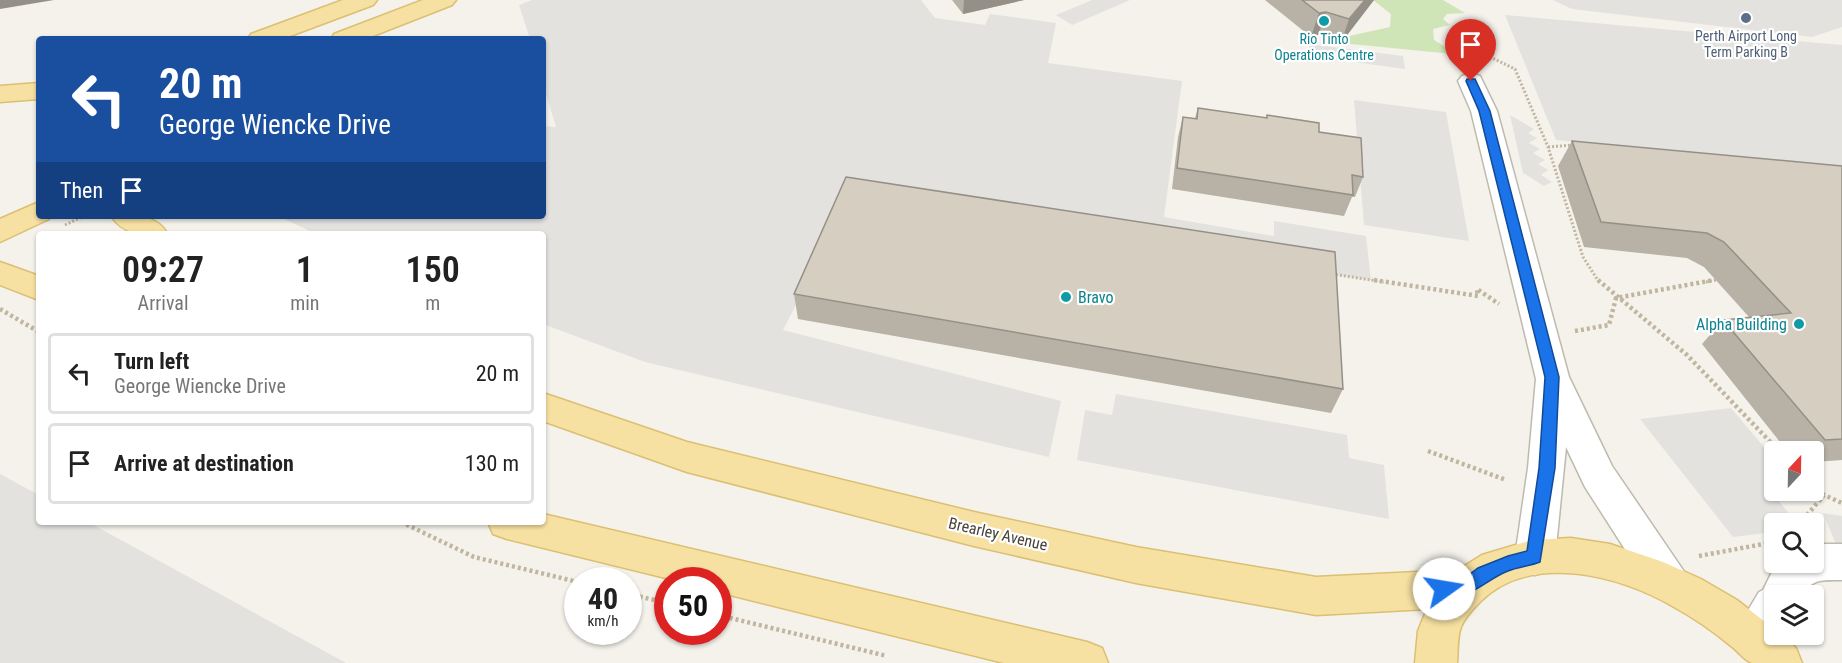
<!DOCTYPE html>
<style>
:root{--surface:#fff;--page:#f2f2f2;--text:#222;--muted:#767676;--line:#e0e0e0}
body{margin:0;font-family:"Roboto Condensed",sans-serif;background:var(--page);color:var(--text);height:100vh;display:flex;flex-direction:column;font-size:22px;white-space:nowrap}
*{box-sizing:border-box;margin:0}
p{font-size:20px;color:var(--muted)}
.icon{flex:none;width:33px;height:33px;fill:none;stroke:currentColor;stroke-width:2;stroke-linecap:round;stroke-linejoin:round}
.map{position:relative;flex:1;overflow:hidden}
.panel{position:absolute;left:36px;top:231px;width:510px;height:294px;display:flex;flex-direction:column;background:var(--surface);border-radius:6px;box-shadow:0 2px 4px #0004}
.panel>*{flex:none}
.hud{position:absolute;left:36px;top:36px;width:510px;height:183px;border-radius:6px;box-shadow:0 2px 4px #0004;background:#1a4fa0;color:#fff;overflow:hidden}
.needle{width:39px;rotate:22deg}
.fabs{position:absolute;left:1764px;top:441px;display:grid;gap:12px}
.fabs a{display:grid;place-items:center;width:60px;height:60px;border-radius:6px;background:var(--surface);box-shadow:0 2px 4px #0004;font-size:30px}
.speed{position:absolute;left:564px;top:567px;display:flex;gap:12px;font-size:30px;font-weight:700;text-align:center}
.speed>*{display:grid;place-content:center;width:78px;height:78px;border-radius:50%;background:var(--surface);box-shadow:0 2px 4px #0004;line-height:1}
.speed small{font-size:15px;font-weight:400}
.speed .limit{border:9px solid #d22;background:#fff;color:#111}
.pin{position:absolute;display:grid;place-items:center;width:51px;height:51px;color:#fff;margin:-62px -26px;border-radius:50% 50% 50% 0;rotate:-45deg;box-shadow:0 0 6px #0007}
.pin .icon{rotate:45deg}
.me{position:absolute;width:66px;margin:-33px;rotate:77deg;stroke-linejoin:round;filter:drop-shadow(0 0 4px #0008)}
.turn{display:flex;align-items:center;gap:21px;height:126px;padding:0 24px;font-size:27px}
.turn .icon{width:78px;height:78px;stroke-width:2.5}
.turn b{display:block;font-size:42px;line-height:51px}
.then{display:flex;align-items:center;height:57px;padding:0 24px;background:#0003;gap:12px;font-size:22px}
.eta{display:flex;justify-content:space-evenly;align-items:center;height:102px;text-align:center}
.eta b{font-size:36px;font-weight:600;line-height:42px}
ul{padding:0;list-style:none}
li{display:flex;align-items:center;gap:18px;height:81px;margin:0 12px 9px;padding:0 12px;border:3px solid var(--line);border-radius:6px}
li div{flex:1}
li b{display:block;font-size:22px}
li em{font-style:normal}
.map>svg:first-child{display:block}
</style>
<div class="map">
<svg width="1842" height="663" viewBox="0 0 1842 663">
<rect width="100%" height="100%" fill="#f4f2eb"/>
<path fill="#cfe5b7" d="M 1373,0 L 1443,0 L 1465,13 L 1447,14 L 1443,19 L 1450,25 L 1433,29 L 1434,40 L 1452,51 L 1453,54 L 1341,43 L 1345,37 L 1390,27 L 1391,14 Z"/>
<path fill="#e3e2df" d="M 532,0 L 921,0 L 935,18 L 985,25 L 990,14 L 1056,23 L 1048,63 L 1182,81 L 1164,217 L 1274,236 L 1274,221 L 1366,236 L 1371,280 L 850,200 L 783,330 L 1061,401 L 1049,457 L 645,362 L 543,324 L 543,234 L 316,234 L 278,216 L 543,216 L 543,126 L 556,127 L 543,84 L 543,39 L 530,39 L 519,5 Z
M 1092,0 L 1130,0 L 1072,25 L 1056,15 Z
M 1553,0 L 1842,0 L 1842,27 L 1812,37 L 1572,9 Z
M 1505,15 L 1842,45 L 1842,169 L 1556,140 Z
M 1309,44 L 1403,56 L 1405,69 L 1309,56 Z
M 1354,100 L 1446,112 L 1469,241 L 1364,225 Z
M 1510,115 L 1534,129 L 1528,133 L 1537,138 L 1529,143 L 1540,149 L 1533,153 L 1545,160 L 1538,164 L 1548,170 L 1541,175 L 1552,182 L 1544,186 L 1523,173 Z
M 1116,394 L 1347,435 L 1349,458 L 1384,465 L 1389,519 L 1077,460 L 1085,410 L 1112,415 Z
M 1731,408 L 1774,459 L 1774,490 L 1802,491 L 1806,496 L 1778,500 L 1797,523 L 1774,524 L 1774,532 L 1733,537 L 1640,419 Z
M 0,474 L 39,495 L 39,522 L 88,522 L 346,663 L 0,663 Z
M 1823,513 L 1842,516 L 1842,545 L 1836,544 Z"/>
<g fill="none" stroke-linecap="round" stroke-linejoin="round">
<g stroke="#bfbaae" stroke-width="3">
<path id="minor" d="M 1471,73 L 1480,76 L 1497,111 L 1569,377 L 1612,466 L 1683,570 L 1689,583 L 1683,596 L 1669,601 L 1655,596 L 1585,487 L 1566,447 L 1555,557 L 1549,570 L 1535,575 L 1521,570 L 1515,557 L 1528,468 L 1536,379 L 1471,111 L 1458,81 L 1462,76 Z
M 1814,544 L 1842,544 L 1842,580 C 1824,580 1811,578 1802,596 L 1774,596 L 1774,634 L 1778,634 L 1768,651 L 1753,657 L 1738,651 L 1732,637 L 1759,592 L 1763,590 L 1777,562 L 1814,562 Z"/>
</g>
<g stroke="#dbbf72" stroke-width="3">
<path id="major" d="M 343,0 L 377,0 L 373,5 L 282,39 L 248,39 L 251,34 Z
M 423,0 L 456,0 L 452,5 L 365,39 L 331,39 L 334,34 Z
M 39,83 L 39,99 L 0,102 L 0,86 Z
M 39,202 L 39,216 L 51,216 L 49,219 L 0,242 L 0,219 Z
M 111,216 C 133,216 155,213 168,234 C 146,234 125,237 111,216 Z
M 0,262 L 39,276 L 39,300 L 0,285 Z
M 543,393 L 687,442 L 974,512 L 1136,547 L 1316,577 L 1458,570 L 1482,555 L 1532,540 L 1571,538 L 1610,544 L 1663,562 L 1701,579 L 1737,600 L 1774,629 L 1774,634 L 1781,634 L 1796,648 L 1802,663 C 1788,663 1766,663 1752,663 C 1745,661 1737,650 1731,646 C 1713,631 1694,618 1674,607 C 1620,575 1531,552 1481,601 C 1474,608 1465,617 1461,627 C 1457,637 1458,652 1457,663 L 1415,663 L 1418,631 L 1427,609 L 1316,615 L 1136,583 L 974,546 L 687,472 L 543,421 Z
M 543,514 L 1087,642 L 1102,648 L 1108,663 L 1004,663 L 718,592 L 718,580 L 674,580 L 507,539 L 493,534 L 488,522 L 543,522 Z"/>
</g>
<path stroke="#c0b6a0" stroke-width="3" stroke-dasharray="2 2" stroke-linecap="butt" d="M 1486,55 L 1515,69 L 1548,147 L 1583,257 L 1599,282
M 1548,147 L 1573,145
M 65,225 L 84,216
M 1332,274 L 1384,282
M 1706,282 L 1716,280"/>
<path stroke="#c0b6a0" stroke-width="4.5" stroke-dasharray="3 3" stroke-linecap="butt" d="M 1374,280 L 1478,296 L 1477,289 L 1499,304
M 1598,280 L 1687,355 L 1780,452
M 0,309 L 39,332
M 1575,331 L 1609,325 L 1616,298 L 1714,280
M 1428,451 L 1506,480
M 1814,485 L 1824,495 L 1842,503
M 401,522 L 474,557 L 578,582
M 1805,524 L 1802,521 L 1824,495
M 1699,556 L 1774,542
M 628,594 L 668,603
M 718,615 L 887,656"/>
<use href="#minor" fill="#fff" fill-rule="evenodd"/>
<use href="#major" fill="#f7e1a2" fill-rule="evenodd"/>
</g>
<path fill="#b7b1a6" d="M 952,0 L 1024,0 L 963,14 Z
M 1265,0 L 1374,0 L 1341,43 L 1318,35 L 1311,37 Z
M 1198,108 L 1266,118 L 1267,115 L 1319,132 L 1363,177 L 1355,197 L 1352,197 L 1344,216 L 1172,189 L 1178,137 L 1183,117 L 1195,118 Z
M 1572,141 L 1842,166 L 1842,460 L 1814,462 L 1814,452 L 1788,452 L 1702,344 L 1723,320 L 1749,317 L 1704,267 L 1687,258 L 1584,247 L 1558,166 Z
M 794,294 L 1343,389 L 1331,413 L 798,319 Z"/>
<path fill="#959087" d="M 0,0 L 54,0 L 0,9 Z
M 964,0 L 1024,0 L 963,14 Z
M 1365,0 L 1374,0 L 1341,43 L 1349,19 Z
M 1326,12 L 1318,35 L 1311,37 L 1319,13 Z"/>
<path fill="#d5cec1" stroke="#959087" stroke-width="1.5" d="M 1302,0 L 1365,0 L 1349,19 L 1326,12 L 1319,13 Z
M 1198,108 L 1267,118 L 1267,115 L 1319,123 L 1319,132 L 1361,138 L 1363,177 L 1352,175 L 1353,195 L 1177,168 L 1183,117 L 1197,119 Z
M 1572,141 L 1842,166 L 1842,439 L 1825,440 L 1723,320 L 1791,313 L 1724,242 L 1707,233 L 1601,222 Z
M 846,177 L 1335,252 L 1343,389 L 794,294 Z"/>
<path fill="#1a73e8" stroke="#114b97" stroke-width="1.5" d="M 1467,79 L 1475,79 L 1490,111 L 1559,377 L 1555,468 L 1540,562 C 1530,566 1518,567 1508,571 C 1484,580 1466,605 1438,594 L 1435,589 L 1438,584 L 1462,580 L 1478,568 L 1508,556 L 1527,551 L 1539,468 L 1545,377 L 1479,111 L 1466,81 Z"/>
<circle fill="#5c6f8a" stroke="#fff" stroke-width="2" cx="1746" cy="18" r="6"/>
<g fill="#0f9aa8" stroke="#fff" stroke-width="2">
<circle cx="1324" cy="21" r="6"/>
<circle cx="1066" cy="297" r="6"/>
<circle cx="1799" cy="324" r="6"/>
</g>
<g text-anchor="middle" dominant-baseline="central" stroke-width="4.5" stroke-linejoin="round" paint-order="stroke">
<g font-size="14" fill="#4e5e75" stroke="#fff">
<text x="1746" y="36">Perth Airport Long<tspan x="1746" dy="16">Term Parking B</tspan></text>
</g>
<g font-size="14" fill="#0d838f" stroke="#fff">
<text x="1324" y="39">Rio Tinto<tspan x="1324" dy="16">Operations Centre</tspan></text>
</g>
<g font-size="16" fill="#0d838f" stroke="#fff" text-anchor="start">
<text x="1078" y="297">Bravo</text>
<text x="1787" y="324" text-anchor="end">Alpha Building</text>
</g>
<g font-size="16" fill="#484339" stroke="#fff">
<text transform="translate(998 534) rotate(13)">Brearley Avenue</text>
</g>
</g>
</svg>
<div class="fabs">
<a><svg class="needle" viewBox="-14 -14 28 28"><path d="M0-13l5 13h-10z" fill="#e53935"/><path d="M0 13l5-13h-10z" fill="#767676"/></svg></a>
<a><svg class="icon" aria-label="search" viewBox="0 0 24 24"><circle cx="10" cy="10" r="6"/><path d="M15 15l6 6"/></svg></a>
<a><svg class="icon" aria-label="layers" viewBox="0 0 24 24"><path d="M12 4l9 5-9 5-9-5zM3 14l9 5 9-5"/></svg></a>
</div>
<div class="speed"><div>40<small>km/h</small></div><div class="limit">50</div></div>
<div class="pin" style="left:1471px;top:81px;background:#d93025"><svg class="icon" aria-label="arrive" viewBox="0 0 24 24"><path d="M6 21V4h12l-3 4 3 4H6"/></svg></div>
<svg class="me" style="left:1444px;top:589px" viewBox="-20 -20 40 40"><circle r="19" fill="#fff"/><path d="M0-13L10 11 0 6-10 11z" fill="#1a73e8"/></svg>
<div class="hud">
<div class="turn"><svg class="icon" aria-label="left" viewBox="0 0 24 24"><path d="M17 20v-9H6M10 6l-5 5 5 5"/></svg><div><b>20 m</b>George Wiencke Drive</div></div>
<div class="then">Then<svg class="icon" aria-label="arrive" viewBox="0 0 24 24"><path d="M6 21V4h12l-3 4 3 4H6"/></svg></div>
</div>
<section class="panel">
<div class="eta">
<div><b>09:27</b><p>Arrival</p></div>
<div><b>1</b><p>min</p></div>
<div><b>150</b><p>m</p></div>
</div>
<ul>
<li><svg class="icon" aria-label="left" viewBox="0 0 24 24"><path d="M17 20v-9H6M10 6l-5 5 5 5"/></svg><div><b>Turn left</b><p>George Wiencke Drive</p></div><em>20 m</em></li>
<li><svg class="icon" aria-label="arrive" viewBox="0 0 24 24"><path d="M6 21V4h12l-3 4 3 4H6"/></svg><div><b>Arrive at destination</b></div><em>130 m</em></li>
</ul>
</section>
</div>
